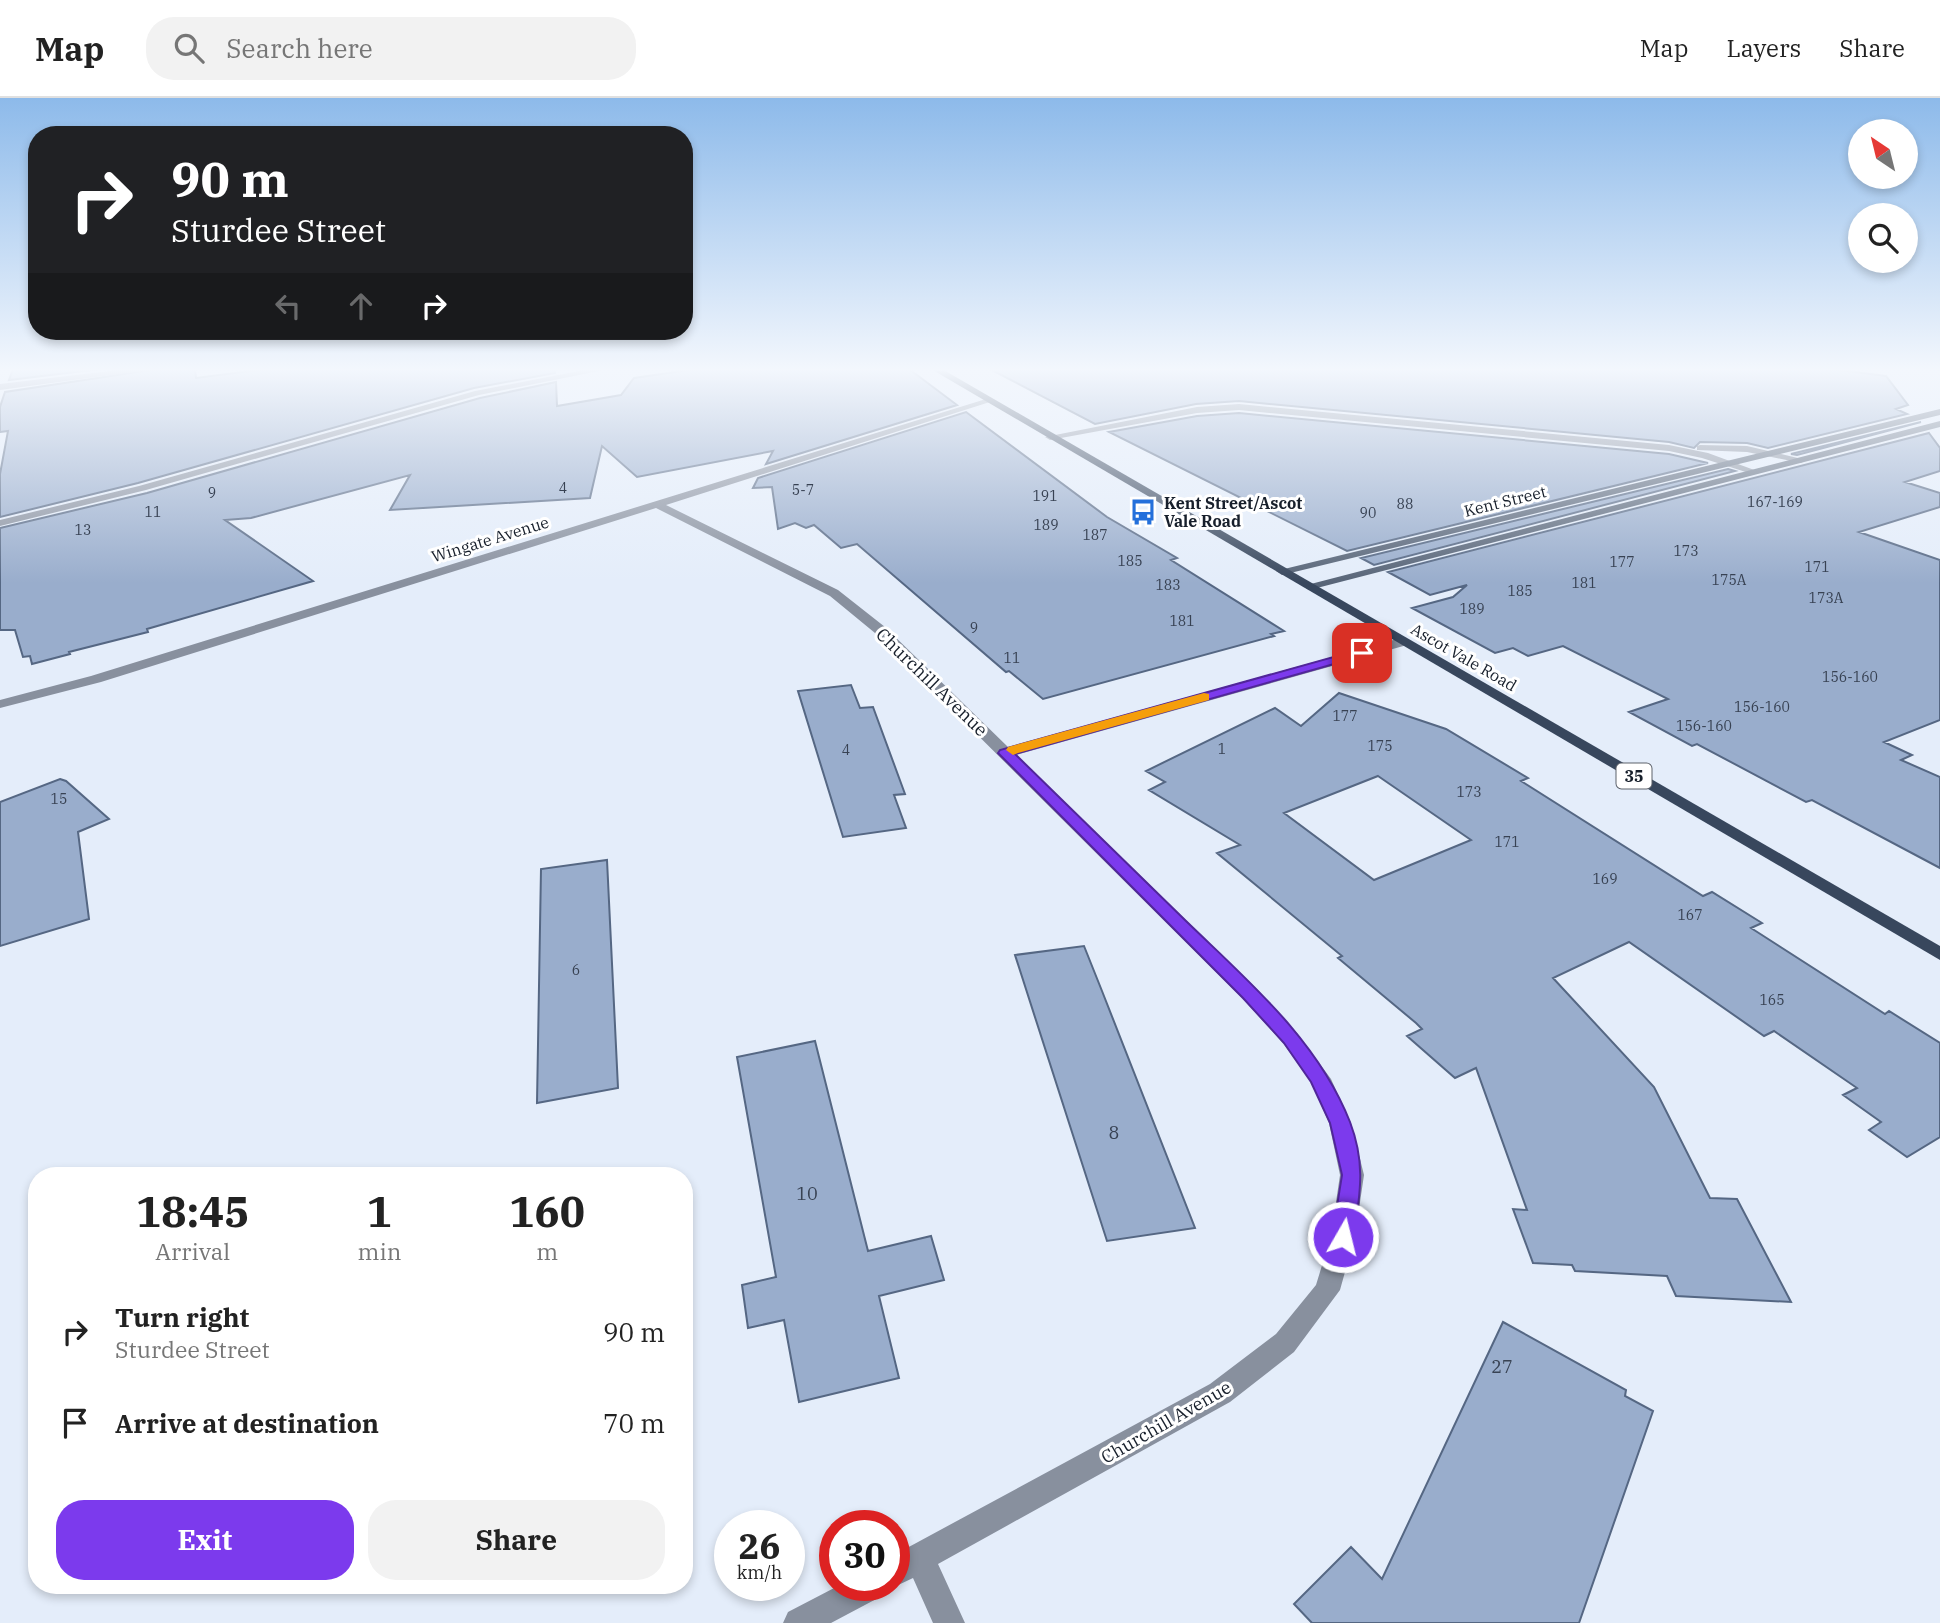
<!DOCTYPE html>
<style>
:root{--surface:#fff;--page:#f2f2f2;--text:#222;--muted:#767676;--line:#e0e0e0;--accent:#7c3aed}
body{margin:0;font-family:"IBM Plex Serif",serif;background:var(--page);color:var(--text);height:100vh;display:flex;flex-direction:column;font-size:26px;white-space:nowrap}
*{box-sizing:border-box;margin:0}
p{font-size:23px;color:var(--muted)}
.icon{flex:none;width:38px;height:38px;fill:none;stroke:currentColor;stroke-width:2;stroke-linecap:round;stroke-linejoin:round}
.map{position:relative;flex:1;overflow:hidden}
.details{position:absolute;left:28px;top:1069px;width:665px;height:427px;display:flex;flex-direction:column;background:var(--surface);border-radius:28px;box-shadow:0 4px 10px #0003}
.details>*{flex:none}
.banner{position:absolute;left:28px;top:28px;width:665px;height:214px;border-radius:28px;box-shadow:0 4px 10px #0003;background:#202124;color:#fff;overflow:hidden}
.needle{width:46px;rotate:325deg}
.fabs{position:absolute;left:1848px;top:21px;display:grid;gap:14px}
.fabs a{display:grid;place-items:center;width:70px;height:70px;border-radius:50%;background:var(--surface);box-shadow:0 4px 10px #0003;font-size:35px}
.speed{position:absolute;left:714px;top:1412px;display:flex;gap:14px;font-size:35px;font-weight:700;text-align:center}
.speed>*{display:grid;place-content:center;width:91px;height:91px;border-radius:50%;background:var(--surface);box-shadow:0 4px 10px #0003;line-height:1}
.speed small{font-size:18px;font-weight:400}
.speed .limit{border:10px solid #d22;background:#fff;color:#111}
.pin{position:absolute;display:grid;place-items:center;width:60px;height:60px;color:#fff;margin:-30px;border-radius:14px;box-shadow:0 4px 10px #0006}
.me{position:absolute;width:77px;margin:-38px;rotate:8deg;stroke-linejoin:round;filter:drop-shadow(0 0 5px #0008)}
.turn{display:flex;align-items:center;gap:24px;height:147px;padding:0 28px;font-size:32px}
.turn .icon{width:91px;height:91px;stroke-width:2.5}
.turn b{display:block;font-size:49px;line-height:60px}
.lanes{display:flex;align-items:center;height:66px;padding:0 28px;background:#0003;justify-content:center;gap:35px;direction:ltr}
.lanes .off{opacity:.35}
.eta{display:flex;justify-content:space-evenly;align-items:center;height:119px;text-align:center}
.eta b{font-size:42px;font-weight:700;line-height:49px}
.action{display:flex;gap:14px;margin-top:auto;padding:14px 28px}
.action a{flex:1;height:80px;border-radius:28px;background:var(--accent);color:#fff;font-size:28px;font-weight:700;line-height:80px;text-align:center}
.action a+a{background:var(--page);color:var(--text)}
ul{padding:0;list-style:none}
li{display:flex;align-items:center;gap:21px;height:91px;padding:0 28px}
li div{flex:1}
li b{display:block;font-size:26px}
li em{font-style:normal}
header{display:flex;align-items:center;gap:42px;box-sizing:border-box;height:98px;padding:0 35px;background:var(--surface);border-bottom:2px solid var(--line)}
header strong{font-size:33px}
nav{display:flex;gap:38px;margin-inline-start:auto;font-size:24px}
.search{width:490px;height:63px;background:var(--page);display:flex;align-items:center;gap:18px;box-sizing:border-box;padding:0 24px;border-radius:28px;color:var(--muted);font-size:26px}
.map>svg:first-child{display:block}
</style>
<header>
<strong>Map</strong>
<div class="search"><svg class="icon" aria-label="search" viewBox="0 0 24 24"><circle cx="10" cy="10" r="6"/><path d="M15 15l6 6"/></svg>Search here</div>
<nav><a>Map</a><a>Layers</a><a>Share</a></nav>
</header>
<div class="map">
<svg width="1940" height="1525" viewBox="0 0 1940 1525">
<rect width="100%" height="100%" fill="#e4edfa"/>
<path fill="#99adcc" stroke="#556783" stroke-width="2" fill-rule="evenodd" d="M 13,271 L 100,271 L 9,282 Z
M 157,271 L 195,271 L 196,280 L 266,271 L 555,271 L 555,275 L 474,290 L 138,385 L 0,419 L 0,376 L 8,333 L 0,334 L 0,309 L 5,294 Z
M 696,271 L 909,271 L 957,307 L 766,366 L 773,353 L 637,379 L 602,348 L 590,400 L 390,412 L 410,377 L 251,420 L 225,422 L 313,483 L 147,531 L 148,534 L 69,554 L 70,556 L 32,566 L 30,558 L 23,559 L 15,532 L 0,532 L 0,430 L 147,395 L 480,300 L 556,284 L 557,308 L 621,297 L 634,280 Z
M 990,271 L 1832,271 L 1886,278 L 1908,307 L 1896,311 L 1907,316 L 1768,350 L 1747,345 L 1700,344 L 1694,350 L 1669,344 L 1239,303 L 1196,306 L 1095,326 Z
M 966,314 L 1107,419 L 1177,460 L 1171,462 L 1284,533 L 1271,536 L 1274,538 L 1043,601 L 1009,573 L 1006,574 L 857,446 L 841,450 L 814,427 L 806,430 L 795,425 L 778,431 L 772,389 L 753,390 L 758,380 Z
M 1239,315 L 1669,356 L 1708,365 L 1347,453 L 1109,334 L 1197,318 Z
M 1921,324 L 1797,357 L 1791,356 Z
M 1929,335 L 1940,350 L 1940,373 L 1905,384 L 1940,395 L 1940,409 L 1859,434 L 1940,462 L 1940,622 L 1884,644 L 1912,657 L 1901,662 L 1940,679 L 1940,770 L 1812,702 L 1806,704 L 1697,646 L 1692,648 L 1629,614 L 1668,601 L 1563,548 L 1528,558 L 1513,550 L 1495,555 L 1412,510 L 1453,499 L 1467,487 L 1430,497 L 1388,474 Z
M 1728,371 L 1735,373 L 1374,467 L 1361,460 Z
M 851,587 L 860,610 L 873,609 L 905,696 L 894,697 L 906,730 L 843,739 L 798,593 Z
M 1339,595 L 1446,631 L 1528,680 L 1521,683 L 1703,798 L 1712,794 L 1762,825 L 1751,830 L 1885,916 L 1889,913 L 1940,945 L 1940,1039 L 1907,1059 L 1869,1032 L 1881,1024 L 1843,997 L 1857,990 L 1774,933 L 1764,938 L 1629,844 L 1553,880 L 1654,989 L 1710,1100 L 1737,1101 L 1791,1204 L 1676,1198 L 1667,1178 L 1575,1173 L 1572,1167 L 1533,1165 L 1513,1111 L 1527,1112 L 1476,970 L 1455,980 L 1407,938 L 1422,931 L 1416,925 L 1338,860 L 1342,858 L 1217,755 L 1240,747 L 1149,692 L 1165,684 L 1146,673 L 1275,610 L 1301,628 ZM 1378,678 L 1471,742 L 1374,782 L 1284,715 Z
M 60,681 L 66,683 L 109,721 L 78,734 L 89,821 L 0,848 L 0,704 Z
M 607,762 L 618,990 L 537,1005 L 541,771 Z
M 1084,848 L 1102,893 L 1195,1130 L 1107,1143 L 1015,857 Z
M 815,943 L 868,1153 L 931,1138 L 944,1182 L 879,1198 L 899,1280 L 799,1304 L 784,1222 L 748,1230 L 742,1187 L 776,1179 L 737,959 Z
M 1503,1224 L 1626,1292 L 1625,1298 L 1653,1313 L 1579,1525 L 1312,1525 L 1294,1506 L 1351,1449 L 1382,1481 Z"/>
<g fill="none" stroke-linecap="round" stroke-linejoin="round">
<path fill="#88909e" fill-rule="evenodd" d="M 126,271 L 155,271 L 0,292 L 0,286 Z
M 589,271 L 609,271 L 479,297 L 146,392 L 0,428 L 0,422 L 139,388 L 475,293 Z
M 986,301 L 993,303 L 666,407 L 838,492 L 885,529 L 1008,649 L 1397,541 L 1402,540 L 1409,544 L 1407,547 L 1016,657 L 1257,891 L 1297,935 L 1331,981 L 1351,1025 L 1364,1077 L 1355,1138 L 1340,1192 L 1294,1254 L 1230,1304 L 938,1466 L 965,1525 L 933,1525 L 913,1480 L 894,1489 L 889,1488 L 894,1488 L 894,1457 L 1210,1286 L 1276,1236 L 1316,1187 L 1331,1138 L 1340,1077 L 1329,1025 L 1311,984 L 1283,945 L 1243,901 L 875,535 L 830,498 L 656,410 L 101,584 L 0,610 L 0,602 L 91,578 Z
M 1239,306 L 1669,347 L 1708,355 L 1757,373 L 1752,376 L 1702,360 L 1669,353 L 1239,312 L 1197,315 L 1050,342 L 1045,339 L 1197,309 Z
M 1700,347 L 1747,348 L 1806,362 L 1801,365 L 1747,354 L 1697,352 L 1697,348 Z
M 838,1488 L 885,1488 L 880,1499 L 831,1525 L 783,1525 L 788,1514 Z"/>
<path fill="#586578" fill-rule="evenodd" d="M 1940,311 L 1940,317 L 1282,477 L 1276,473 Z
M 1940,323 L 1940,329 L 1313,491 L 1309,492 L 1303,488 Z"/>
<path fill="#38475d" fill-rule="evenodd" d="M 931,271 L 942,271 L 1940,848 L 1940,862 Z"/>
</g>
<linearGradient id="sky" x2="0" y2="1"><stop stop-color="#8dbaea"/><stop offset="0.56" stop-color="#f3f7fd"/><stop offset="1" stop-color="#f3f7fd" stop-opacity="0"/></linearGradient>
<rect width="1940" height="485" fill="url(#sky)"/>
<path fill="#7c3aed" stroke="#51269a" stroke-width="2" d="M 1362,551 L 1368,555 L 1366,557 L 1015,656 C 1072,712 1129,768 1186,823 C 1248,883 1318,942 1350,1024 C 1366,1066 1360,1095 1354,1139 L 1351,1145 L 1343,1148 L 1335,1145 L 1332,1139 L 1342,1077 L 1330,1025 L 1311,984 L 1284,945 L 1243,900 L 998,655 L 1000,652 Z"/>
<path fill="#f59e0b" d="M 1204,595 L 1209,596 L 1209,602 L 1018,655 L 1013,657 L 1006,652 L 1008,649 Z"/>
<defs>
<g id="bus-bare" transform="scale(2.1)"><path d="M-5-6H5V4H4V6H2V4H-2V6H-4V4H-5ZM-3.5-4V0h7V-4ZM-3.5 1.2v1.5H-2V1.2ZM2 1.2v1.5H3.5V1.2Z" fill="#2470db" stroke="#fff" stroke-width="2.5" paint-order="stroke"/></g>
</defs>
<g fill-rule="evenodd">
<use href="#bus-bare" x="1143" y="414"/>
</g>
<g text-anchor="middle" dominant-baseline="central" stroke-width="6" stroke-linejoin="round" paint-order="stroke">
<g font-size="14" fill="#384253">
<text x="563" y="390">4</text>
<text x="803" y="392">5-7</text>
<text x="212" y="395">9</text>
<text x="1045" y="398">191</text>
<text x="1775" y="404">167-169</text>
<text x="1405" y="406">88</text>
<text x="153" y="414">11</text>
<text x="1368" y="415">90</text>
<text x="1046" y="427">189</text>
<text x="83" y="432">13</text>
<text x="1095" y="437">187</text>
<text x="1686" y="453">173</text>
<text x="1130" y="463">185</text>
<text x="1622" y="464">177</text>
<text x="1817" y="469">171</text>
<text x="1729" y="482">175A</text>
<text x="1584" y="485">181</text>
<text x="1168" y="487">183</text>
<text x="1520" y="493">185</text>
<text x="1826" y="500">173A</text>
<text x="1472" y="511">189</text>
<text x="1182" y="523">181</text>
<text x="974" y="530">9</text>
<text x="1012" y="560">11</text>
<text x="1850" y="579">156-160</text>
<text x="1762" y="609">156-160</text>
<text x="1345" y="618">177</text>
<text x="1704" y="628">156-160</text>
<text x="1380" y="648">175</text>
<text x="1222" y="651">1</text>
<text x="846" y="652">4</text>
<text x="1469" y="694">173</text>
<text x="59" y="701">15</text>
<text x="1507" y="744">171</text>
<text x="1605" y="781">169</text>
<text x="1690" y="817">167</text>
<text x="576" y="872">6</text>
<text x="1772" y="902">165</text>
</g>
<g font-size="16" fill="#171f2b" stroke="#fff">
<text transform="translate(1505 403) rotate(-14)">Kent Street</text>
<text transform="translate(490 441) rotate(-17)">Wingate Avenue</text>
<text transform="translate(1464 559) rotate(30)">Ascot Vale Road</text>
</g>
<g font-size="16" font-weight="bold" fill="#171f2b" stroke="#fff" text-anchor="start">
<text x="1164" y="405">Kent Street/Ascot<tspan x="1164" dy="18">Vale Road</tspan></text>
</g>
<rect fill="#fff" stroke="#5d626b" stroke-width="2" x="1616.5" y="665.5" width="35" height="25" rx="5"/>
<g font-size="16" font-weight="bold" fill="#171f2b">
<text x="1634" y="678">35</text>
</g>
<g font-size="18" fill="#171f2b" stroke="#fff">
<text transform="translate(932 584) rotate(44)">Churchill Avenue</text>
<text transform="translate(1166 1324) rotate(-30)">Churchill Avenue</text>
</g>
<g font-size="18" fill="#384253">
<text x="1114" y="1034">8</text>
<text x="807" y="1095">10</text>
<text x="1502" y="1268">27</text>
</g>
</g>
</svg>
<div class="fabs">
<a><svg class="needle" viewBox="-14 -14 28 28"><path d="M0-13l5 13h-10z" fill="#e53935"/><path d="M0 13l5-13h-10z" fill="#767676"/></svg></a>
<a><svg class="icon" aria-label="search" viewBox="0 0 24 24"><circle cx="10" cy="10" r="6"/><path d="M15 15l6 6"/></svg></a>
</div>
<div class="speed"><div>26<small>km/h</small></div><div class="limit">30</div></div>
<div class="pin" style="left:1362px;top:555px;background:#d93025"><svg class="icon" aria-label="arrive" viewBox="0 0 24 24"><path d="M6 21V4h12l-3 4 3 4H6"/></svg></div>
<svg class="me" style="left:1343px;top:1139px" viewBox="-20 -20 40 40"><circle r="17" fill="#7c3aed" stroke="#fff" stroke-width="3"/><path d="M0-11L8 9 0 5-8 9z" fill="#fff"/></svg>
<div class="banner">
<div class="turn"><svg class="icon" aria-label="right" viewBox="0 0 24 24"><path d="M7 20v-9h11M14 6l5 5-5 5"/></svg><div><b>90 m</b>Sturdee Street</div></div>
<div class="lanes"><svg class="icon off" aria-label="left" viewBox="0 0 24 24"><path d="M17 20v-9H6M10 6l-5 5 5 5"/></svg><svg class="icon off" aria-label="ahead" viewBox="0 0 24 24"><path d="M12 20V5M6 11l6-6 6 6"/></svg><svg class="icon" aria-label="right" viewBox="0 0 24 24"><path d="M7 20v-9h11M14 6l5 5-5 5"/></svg></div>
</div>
<section class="details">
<div class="eta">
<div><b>18:45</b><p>Arrival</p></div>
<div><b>1</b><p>min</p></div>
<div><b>160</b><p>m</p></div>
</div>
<ul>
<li><svg class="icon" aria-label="right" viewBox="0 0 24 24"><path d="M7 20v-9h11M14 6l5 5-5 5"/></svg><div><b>Turn right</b><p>Sturdee Street</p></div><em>90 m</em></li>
<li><svg class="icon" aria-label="arrive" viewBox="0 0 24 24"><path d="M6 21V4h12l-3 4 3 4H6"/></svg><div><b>Arrive at destination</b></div><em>70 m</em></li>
</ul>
<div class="action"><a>Exit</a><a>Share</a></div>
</section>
</div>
